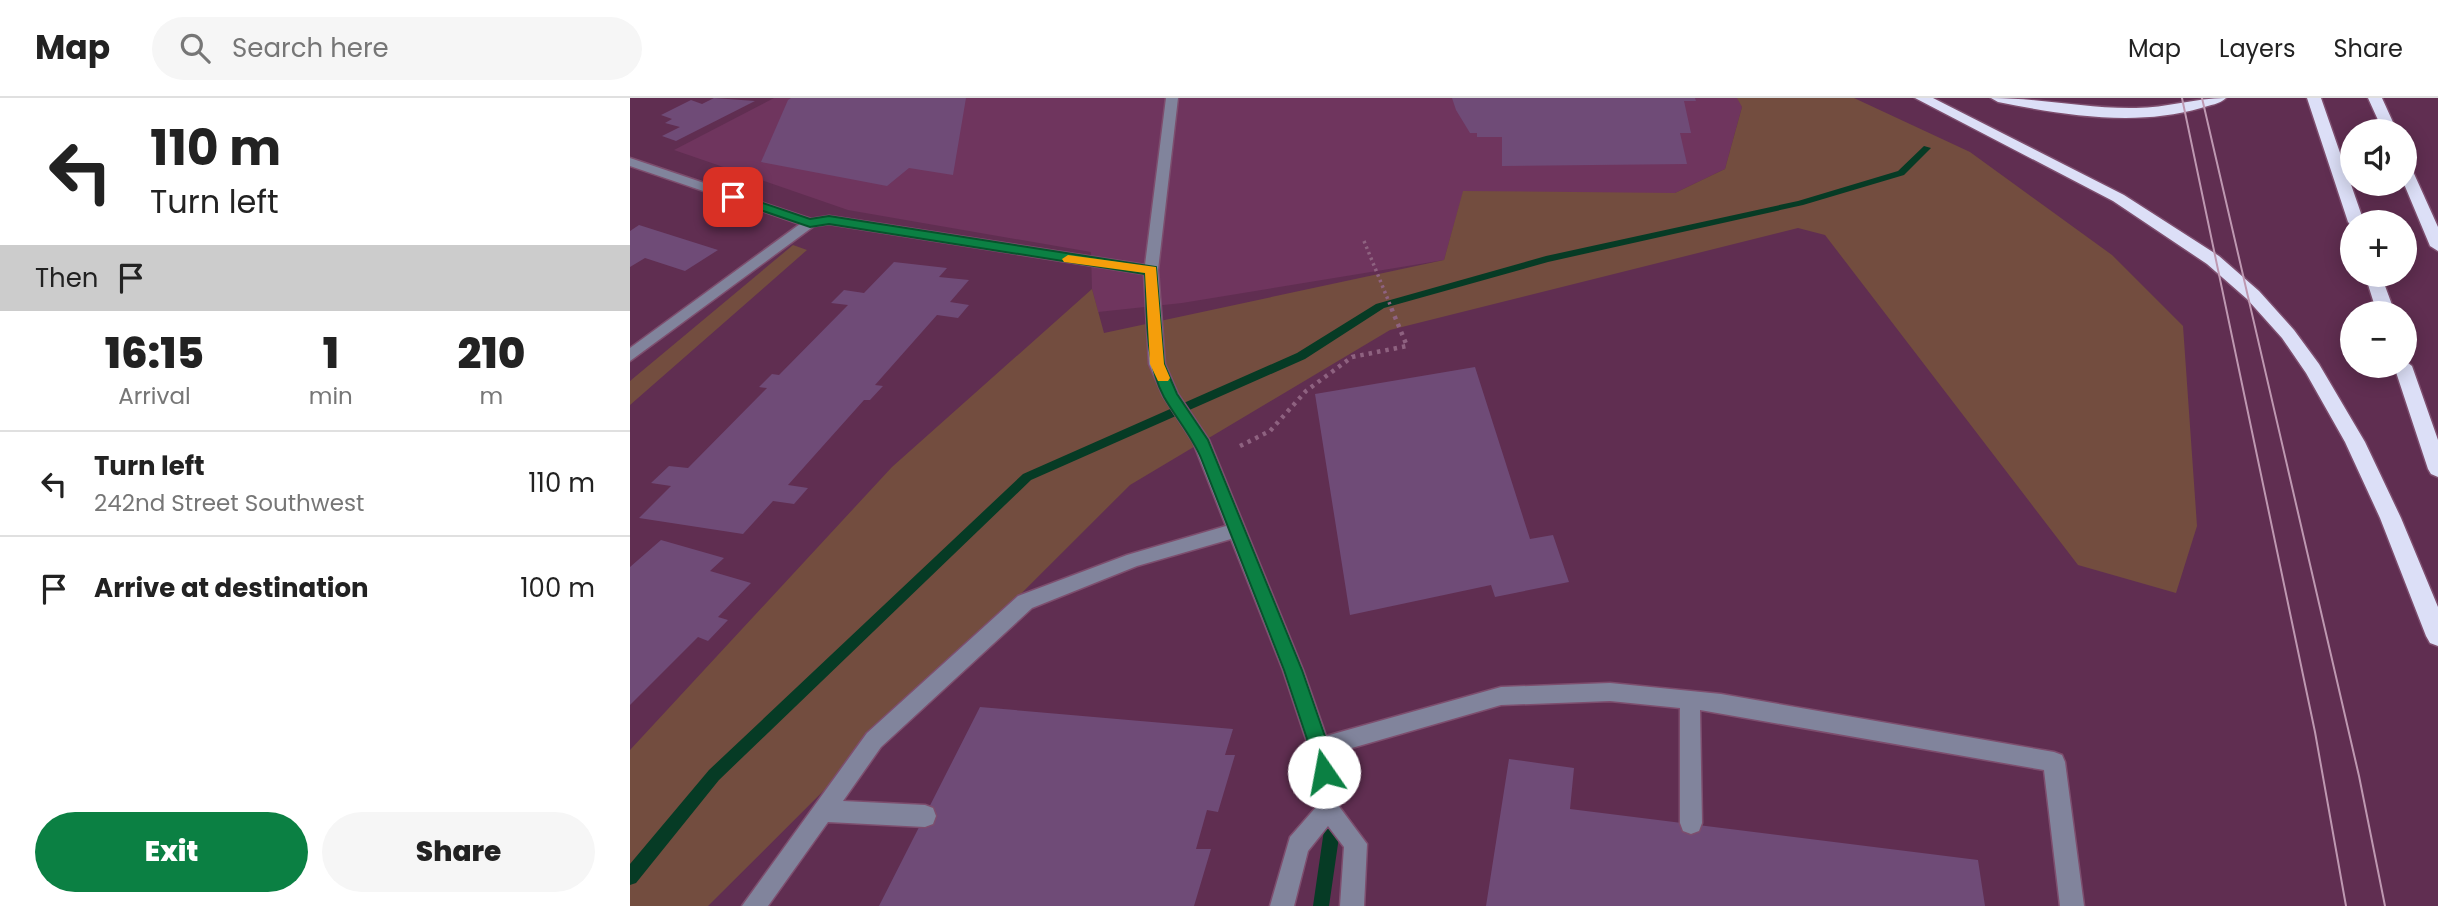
<!DOCTYPE html>
<meta charset="utf-8">
<style>
:root{--surface:#fff;--page:#f6f6f6;--text:#222;--muted:#767676;--line:#e0e0e0;--accent:#0b8043}
body{margin:0;font-family:Poppins,sans-serif;background:var(--page);color:var(--text);height:100vh;display:flex;flex-direction:column;font-size:26px;white-space:nowrap}
*{box-sizing:border-box;margin:0}
p{font-size:23px;color:var(--muted)}
.icon{flex:none;width:38px;height:38px;fill:none;stroke:currentColor;stroke-width:2;stroke-linecap:round;stroke-linejoin:round}
.map{position:relative;flex:1;overflow:hidden}
.side{display:flex;flex-direction:column;background:var(--surface);width:630px}
.side>*{flex:none}
.hud{background:#fff;color:var(--text);overflow:hidden}
.controls{position:absolute;left:1710px;top:21px;display:grid;gap:14px}
.controls a{display:grid;place-items:center;width:77px;height:77px;border-radius:50%;background:var(--surface);box-shadow:0 4px 18px #0003;font-size:35px}
.pin{position:absolute;display:grid;place-items:center;width:60px;height:60px;color:#fff;margin:-30px;border-radius:14px;box-shadow:0 4px 10px #0006}
.me{position:absolute;width:77px;margin:-38px;rotate:348deg;stroke-linejoin:round;filter:drop-shadow(0 0 5px #0008)}
.turn{display:flex;align-items:center;gap:24px;height:147px;padding:0 35px;font-size:32px}
.turn .icon{width:91px;height:91px;stroke-width:2.5}
.turn b{display:block;font-size:49px;line-height:60px}
.then{display:flex;align-items:center;height:66px;padding:0 35px;background:#0003;gap:14px;font-size:26px}
.eta{display:flex;justify-content:space-evenly;align-items:center;height:119px;text-align:center}
.eta b{font-size:42px;font-weight:800;line-height:49px}
.action{display:flex;gap:14px;margin-top:auto;padding:14px 35px}
.action a{flex:1;height:80px;border-radius:42px;background:var(--accent);color:#fff;font-size:28px;font-weight:800;line-height:80px;text-align:center}
.action a+a{background:var(--page);color:var(--text)}
ul{padding:0;list-style:none}
li{display:flex;align-items:center;gap:21px;height:105px;padding:0 35px;border-top:2px solid var(--line)}
li div{flex:1}
li b{display:block;font-size:26px}
li em{font-style:normal}
header{display:flex;align-items:center;gap:42px;box-sizing:border-box;height:98px;padding:0 35px;background:var(--surface);border-bottom:2px solid var(--line)}
header strong{font-size:33px}
nav{display:flex;gap:38px;margin-inline-start:auto;font-size:24px}
.search{width:490px;height:63px;background:var(--page);display:flex;align-items:center;gap:18px;box-sizing:border-box;padding:0 24px;border-radius:38px;color:var(--muted);font-size:26px}
main{display:flex;flex:1;min-height:0}
.map>svg:first-child{display:block}
</style>
<header>
<strong>Map</strong>
<div class="search"><svg class="icon" aria-label="search" viewBox="0 0 24 24"><circle cx="10" cy="10" r="6"/><path d="M15 15l6 6"/></svg>Search here</div>
<nav><a>Map</a><a>Layers</a><a>Share</a></nav>
</header>
<main>
<section class="side">
<div class="hud">
<div class="turn"><svg class="icon" aria-label="left" viewBox="0 0 24 24"><path d="M17 20v-9H6M10 6l-5 5 5 5"/></svg><div><b>110 m</b>Turn left</div></div>
<div class="then">Then<svg class="icon" aria-label="arrive" viewBox="0 0 24 24"><path d="M6 21V4h12l-3 4 3 4H6"/></svg></div>
</div>
<div class="eta">
<div><b>16:15</b><p>Arrival</p></div>
<div><b>1</b><p>min</p></div>
<div><b>210</b><p>m</p></div>
</div>
<ul>
<li><svg class="icon" aria-label="left" viewBox="0 0 24 24"><path d="M17 20v-9H6M10 6l-5 5 5 5"/></svg><div><b>Turn left</b><p>242nd Street Southwest</p></div><em>110 m</em></li>
<li><svg class="icon" aria-label="arrive" viewBox="0 0 24 24"><path d="M6 21V4h12l-3 4 3 4H6"/></svg><div><b>Arrive at destination</b></div><em>100 m</em></li>
</ul>
<div class="action"><a>Exit</a><a>Share</a></div>
</section>
<div class="map">
<svg width="1808" height="808" viewBox="0 0 1808 808">
<rect width="100%" height="100%" fill="#602e51"/>
<path fill="#6f355e" d="M 144,0 L 1108,0 L 1112,9 L 1095,71 L 1045,95 L 833,95 L 814,162 L 552,205 L 468,214 L 462,191 L 461,154 L 218,112 L 44,52 Z"/>
<path fill="#734d3f" d="M 1107,0 L 1224,0 L 1340,54 L 1482,157 L 1553,228 L 1567,428 L 1546,495 L 1448,467 L 1195,137 L 1168,130 L 760,232 L 500,387 L 78,808 L 0,808 L 0,652 L 262,369 L 462,191 L 474,235 L 814,162 L 833,93 L 1045,95 L 1095,71 L 1112,9 Z
M 163,147 L 177,152 L 0,307 L 0,283 Z"/>
<g fill="none" stroke-linecap="round" stroke-linejoin="round">
<path fill="#063b25" fill-rule="evenodd" d="M 1294,48 L 1301,50 L 1274,77 L 1173,107 L 918,164 L 754,210 L 675,261 L 401,382 L 89,682 L 6,785 L 0,787 L 0,766 L 79,672 L 393,376 L 667,255 L 746,206 L 916,158 L 1168,103 L 1268,73 Z
M 702,724 L 708,727 L 710,732 L 699,808 L 683,808 L 694,732 L 696,727 Z"/>
</g>
<path fill="#6f4b77" d="M 84,0 L 125,3 L 46,43 L 32,38 L 50,29 L 35,25 L 42,21 L 31,17 L 61,2 L 72,6 Z
M 161,0 L 336,0 L 323,77 L 279,70 L 257,88 L 131,64 L 158,2 Z
M 822,0 L 1065,0 L 1066,3 L 1054,3 L 1061,35 L 1050,35 L 1057,66 L 872,68 L 872,39 L 847,39 L 847,35 L 840,35 L 826,12 Z
M 9,127 L 88,152 L 55,173 L 15,160 L 0,169 L 0,133 Z
M 264,164 L 317,170 L 309,179 L 339,182 L 320,204 L 339,207 L 328,220 L 307,217 L 245,287 L 253,288 L 240,302 L 234,302 L 158,387 L 178,390 L 164,406 L 143,403 L 113,436 L 9,420 L 41,388 L 21,385 L 39,368 L 58,370 L 137,290 L 129,289 L 142,276 L 149,277 L 218,207 L 201,205 L 214,192 L 234,195 Z
M 845,269 L 900,441 L 923,437 L 939,484 L 865,499 L 861,487 L 720,517 L 685,296 Z
M 31,442 L 94,460 L 80,473 L 121,485 L 88,519 L 98,522 L 78,543 L 68,539 L 0,607 L 0,469 Z
M 350,609 L 603,631 L 595,657 L 605,657 L 588,714 L 577,712 L 566,751 L 581,751 L 564,808 L 249,808 Z
M 879,661 L 944,670 L 940,711 L 1348,762 L 1355,808 L 856,808 Z"/>
<g fill="none" stroke-linecap="round" stroke-linejoin="round">
<g stroke="#7d4e6e" stroke-width="3">
<path id="minor" d="M 536,0 L 548,0 L 528,172 L 535,266 L 548,296 L 579,342 L 673,572 L 696,638 L 871,589 L 980,585 L 1091,596 L 1424,654 L 1432,657 L 1435,664 L 1454,808 L 1430,808 L 1414,672 L 1070,612 L 1072,725 L 1069,733 L 1061,736 L 1053,733 L 1050,725 L 1050,610 L 980,603 L 871,607 L 701,656 L 708,707 L 737,746 L 734,808 L 710,808 L 714,749 L 698,728 L 678,753 L 664,808 L 640,808 L 660,739 L 687,708 L 679,650 L 653,572 L 601,441 L 507,468 L 402,510 L 251,649 L 213,703 L 295,707 L 303,710 L 306,718 L 303,726 L 295,729 L 198,724 L 138,808 L 112,808 L 237,635 L 388,498 L 497,457 L 596,428 L 563,344 L 533,298 L 519,266 L 514,176 L 199,126 L 184,128 L 0,263 L 0,250 L 170,126 L 0,68 L 0,60 L 181,121 L 199,118 L 515,167 Z"/>
</g>
<g stroke="#7d4e6e" stroke-width="3">
<path id="highway" d="M 1285,0 L 1303,0 L 1494,97 L 1589,158 L 1629,193 L 1664,232 L 1689,266 L 1735,344 L 1771,420 L 1808,509 L 1808,548 L 1800,545 L 1796,538 L 1750,420 L 1715,344 L 1676,275 L 1652,240 L 1617,201 L 1577,166 L 1483,103 Z
M 1361,0 C 1410,0 1457,11 1506,10 C 1536,10 1565,0 1596,0 C 1590,6 1580,7 1571,10 C 1506,29 1433,17 1368,4 Z
M 1677,0 L 1691,0 L 1734,124 L 1722,124 L 1722,128 L 1718,124 Z
M 1738,0 L 1752,0 L 1767,33 L 1753,33 Z
M 1774,65 L 1781,69 L 1808,129 L 1808,153 L 1800,148 L 1774,86 Z
M 1735,177 L 1751,177 L 1765,215 L 1747,215 Z
M 1774,262 L 1782,268 L 1808,342 L 1808,379 L 1801,376 L 1798,371 L 1764,268 L 1774,268 Z"/>
</g>
<path stroke="#8e6280" stroke-width="3.5" stroke-dasharray="2.5 3.5" stroke-linecap="butt" d="M 734,143 L 761,209"/>
<path stroke="#8e6280" stroke-width="4.5" stroke-dasharray="3.5 5" stroke-linecap="butt" d="M 610,348 L 640,333 L 676,293 L 722,259 L 777,248 L 760,207"/>
<use href="#minor" fill="#81849c" fill-rule="evenodd"/>
<use href="#highway" fill="#dcdff7" fill-rule="evenodd"/>
<path stroke="#be98b1" stroke-width="2" d="M 1552,0 L 1685,634 L 1716,808
M 1572,0 L 1729,678 L 1755,808"/>
</g>
<path fill="#0b8043" stroke="#07532c" stroke-width="2" d="M 103,95 L 180,121 L 199,118 L 526,169 L 534,266 L 547,296 L 578,342 L 672,572 L 699,650 L 703,674 L 701,680 L 694,683 L 687,680 L 680,650 L 654,572 L 571,360 C 562,338 546,320 534,299 C 514,262 518,217 515,176 L 199,126 L 180,129 L 98,101 L 97,99 Z"/>
<path fill="#f59e0b" d="M 438,157 L 526,169 L 534,266 L 540,280 L 538,283 L 528,283 L 520,266 L 515,175 L 434,164 L 432,161 Z"/>
</svg>
<div class="controls">
<a><svg class="icon" aria-label="sound" viewBox="0 0 24 24"><path d="M4 9h4l5-4v14l-5-4H4zM17 9q2 3 0 6"/></svg></a>
<a>+</a>
<a>−</a>
</div>
<div class="pin" style="left:103px;top:99px;background:#d93025"><svg class="icon" aria-label="arrive" viewBox="0 0 24 24"><path d="M6 21V4h12l-3 4 3 4H6"/></svg></div>
<svg class="me" style="left:694px;top:674px" viewBox="-20 -20 40 40"><circle r="19" fill="#fff"/><path d="M0-13L10 11 0 6-10 11z" fill="#0b8043"/></svg>
</div>
</main>
